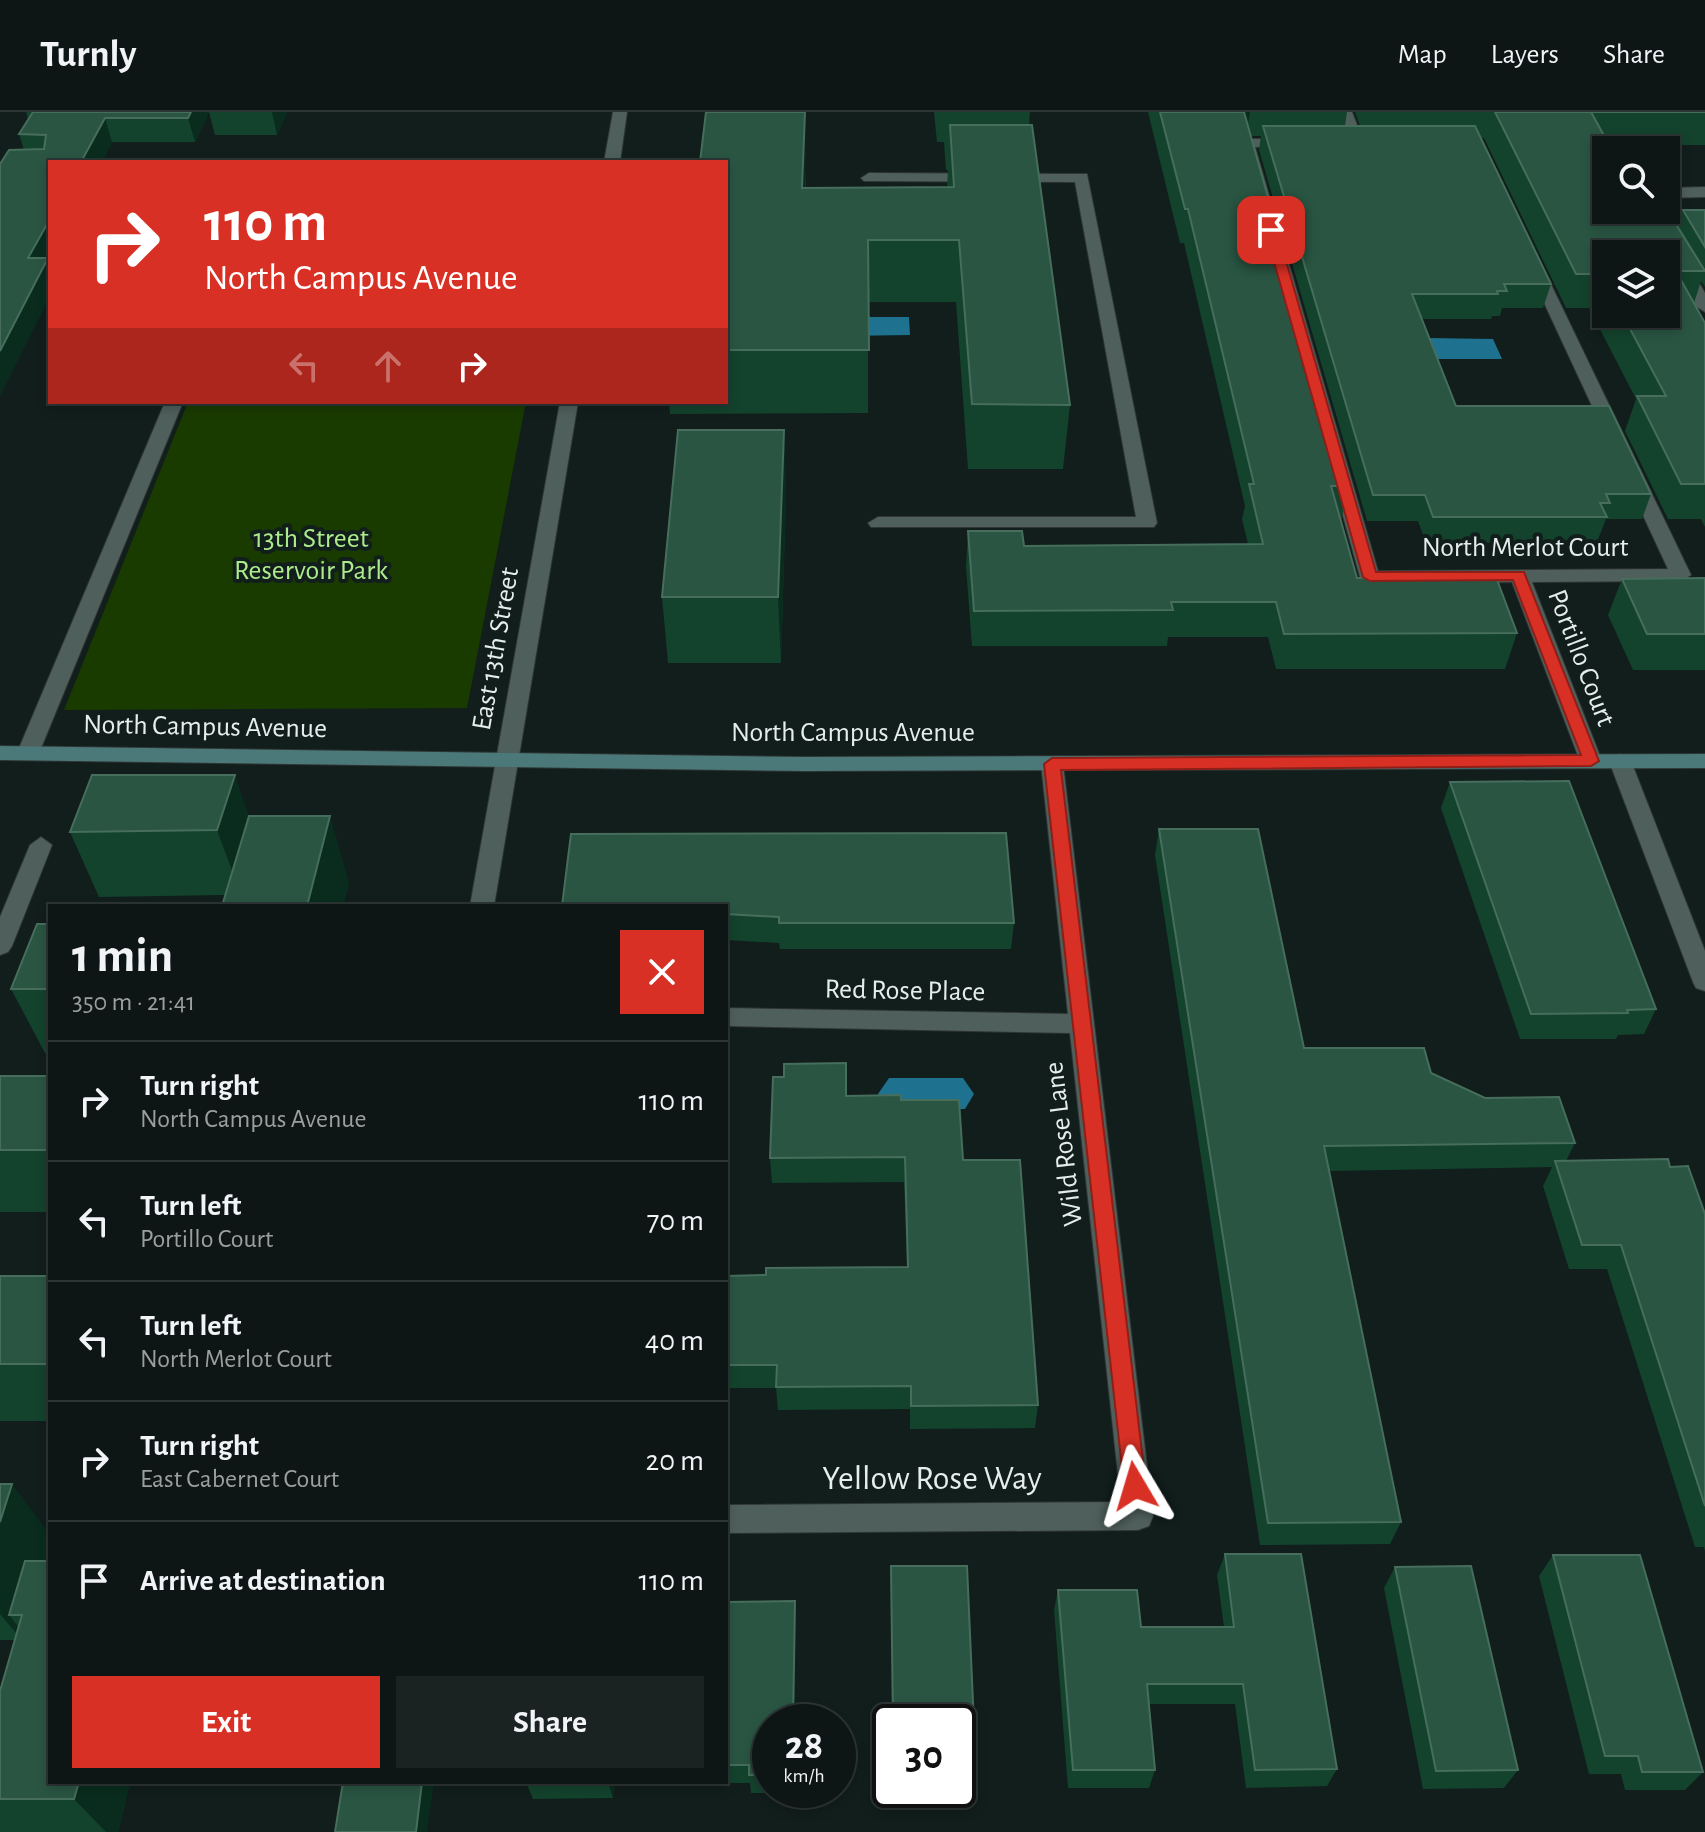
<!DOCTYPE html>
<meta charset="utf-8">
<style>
:root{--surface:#0d1615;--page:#1b2322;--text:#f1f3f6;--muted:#9a9fa0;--line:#2d3534;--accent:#d93025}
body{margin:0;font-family:"Alegreya Sans",sans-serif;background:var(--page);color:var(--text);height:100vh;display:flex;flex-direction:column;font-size:30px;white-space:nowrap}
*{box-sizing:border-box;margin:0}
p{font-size:26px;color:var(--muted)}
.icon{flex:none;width:44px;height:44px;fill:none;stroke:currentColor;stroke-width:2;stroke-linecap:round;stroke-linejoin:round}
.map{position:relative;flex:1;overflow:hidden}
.panel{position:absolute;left:48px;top:792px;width:680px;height:880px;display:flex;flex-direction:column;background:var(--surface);border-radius:0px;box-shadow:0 4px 12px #0003,0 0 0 2px var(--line)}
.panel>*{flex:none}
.hud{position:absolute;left:48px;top:48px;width:680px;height:244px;border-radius:0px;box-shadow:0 4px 12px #0003,0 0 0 2px var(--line);background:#d93025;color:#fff;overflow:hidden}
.fabs{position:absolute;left:1592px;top:24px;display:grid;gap:16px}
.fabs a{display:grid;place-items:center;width:88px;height:88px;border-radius:0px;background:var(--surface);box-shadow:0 4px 12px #0003,0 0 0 2px var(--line);font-size:40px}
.speed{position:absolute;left:752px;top:1592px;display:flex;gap:16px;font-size:40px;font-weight:700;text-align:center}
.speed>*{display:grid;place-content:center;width:104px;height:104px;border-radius:50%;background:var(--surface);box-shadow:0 4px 12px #0003,0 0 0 2px var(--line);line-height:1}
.speed small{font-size:20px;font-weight:400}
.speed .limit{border:4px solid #111;border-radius:12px;background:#fff;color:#111}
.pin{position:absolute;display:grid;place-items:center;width:68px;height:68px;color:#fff;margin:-34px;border-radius:16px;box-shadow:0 4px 12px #0006}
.me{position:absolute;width:88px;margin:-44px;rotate:353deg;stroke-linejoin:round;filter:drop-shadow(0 0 6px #0008)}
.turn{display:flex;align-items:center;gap:28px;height:168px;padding:0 24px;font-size:36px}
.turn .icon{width:104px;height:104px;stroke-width:2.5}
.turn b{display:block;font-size:56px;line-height:68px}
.lanes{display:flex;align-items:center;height:76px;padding:0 24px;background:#0003;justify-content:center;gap:40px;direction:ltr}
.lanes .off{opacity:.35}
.round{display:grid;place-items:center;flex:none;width:84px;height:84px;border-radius:0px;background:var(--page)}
.head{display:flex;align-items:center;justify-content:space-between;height:136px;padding:0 24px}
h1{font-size:48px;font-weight:700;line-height:60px}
.button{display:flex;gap:16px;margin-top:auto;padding:16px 24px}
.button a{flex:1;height:92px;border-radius:0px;background:var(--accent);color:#fff;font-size:32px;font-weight:700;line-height:92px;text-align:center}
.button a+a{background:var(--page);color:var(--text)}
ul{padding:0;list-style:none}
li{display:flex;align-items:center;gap:24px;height:120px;padding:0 24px;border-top:2px solid var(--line)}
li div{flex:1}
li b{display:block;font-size:30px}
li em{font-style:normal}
header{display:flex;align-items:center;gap:48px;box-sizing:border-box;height:112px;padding:0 40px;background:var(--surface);border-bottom:2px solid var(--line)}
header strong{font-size:38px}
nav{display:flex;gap:44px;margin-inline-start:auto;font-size:28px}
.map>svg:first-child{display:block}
</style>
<header>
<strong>Turnly</strong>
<nav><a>Map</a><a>Layers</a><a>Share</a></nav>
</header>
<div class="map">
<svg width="1705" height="1720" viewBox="0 0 1705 1720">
<rect width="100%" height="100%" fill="#111e1c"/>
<path fill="#193b00" d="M 188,290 L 526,290 L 467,596 L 64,598 Z"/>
<path fill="#1f728f" d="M 841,205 L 909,205 L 910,223 L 841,224 Z
M 1428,226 L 1493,227 L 1502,247 L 1436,247 Z
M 889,966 L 963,966 L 974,982 L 965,997 L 889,997 L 878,982 Z"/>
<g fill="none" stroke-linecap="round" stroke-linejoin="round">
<g stroke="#2f3634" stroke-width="2">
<path id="service" d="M 869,61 L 1087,62 L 1157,411 L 1154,415 L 871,415 L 868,411 L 878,405 L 1136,405 L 1075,70 L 864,69 L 861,66 Z
M 1705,75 L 1705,85 L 1666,86 L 1666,76 Z
M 1640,98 L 1656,98 L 1705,181 L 1705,200 L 1697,195 Z
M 165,290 L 183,290 L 39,641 L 28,648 L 20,646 L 17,641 Z"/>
</g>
<g stroke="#2f3634" stroke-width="2">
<path id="minor" d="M 613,0 L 627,0 L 620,50 L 604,50 Z
M 1338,0 L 1352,0 L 1362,26 L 1481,27 L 1691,463 L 1681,469 L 1532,470 L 1602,649 L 1599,654 L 1591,656 L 1580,649 L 1512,470 L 1370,471 L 1360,465 L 1239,31 L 1246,27 L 1347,26 ZM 1471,34 L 1668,457 L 1378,459 L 1255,35 Z
M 560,290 L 578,290 L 494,794 L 470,794 Z
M 1620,642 L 1631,649 L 1705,839 L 1705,879 L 1696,876 L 1693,870 L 1609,649 Z
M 1052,645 L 1063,652 L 1153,1404 L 1149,1414 L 1138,1418 L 726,1421 L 726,1393 L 1121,1390 L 1070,921 L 726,914 L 726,896 L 1068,902 L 1041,652 Z
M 41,725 L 52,733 L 12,834 L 8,840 L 0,843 L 0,805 L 30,733 Z"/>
</g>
<g stroke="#2f3634" stroke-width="2">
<path id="secondary" d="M 0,634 L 805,645 L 1705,642 L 1705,656 L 805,659 L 0,648 Z"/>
</g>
<use href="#service" fill="#4f5f5b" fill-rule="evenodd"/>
<use href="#minor" fill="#4f5f5b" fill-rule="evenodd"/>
<use href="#secondary" fill="#4b7878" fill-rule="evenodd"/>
</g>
<path fill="#13432d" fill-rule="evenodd" d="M 26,0 L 287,0 L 277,23 L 215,23 L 209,0 L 195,30 L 112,30 L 49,149 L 50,153 L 50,183 L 0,283 L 0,52 L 24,38 L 19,22 L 28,7 Z
M 934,0 L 1030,0 L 1029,13 L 1070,293 L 1063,357 L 968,357 L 956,190 L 868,190 L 868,301 L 670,302 L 669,290 L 726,290 L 726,50 L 806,58 L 806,76 L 947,76 L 948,58 L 946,58 L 944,30 L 937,30 Z
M 1148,0 L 1347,0 L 1345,14 L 1360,14 L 1355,0 L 1705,0 L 1705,33 L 1609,33 L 1606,98 L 1677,114 L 1683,98 L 1705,98 L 1705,175 L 1701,169 L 1694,191 L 1705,211 L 1705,415 L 1701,407 L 1668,407 L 1625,319 L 1636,287 L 1589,196 L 1566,196 L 1484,26 L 1481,26 L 1551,172 L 1543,196 L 1502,196 L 1500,204 L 1492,204 L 1491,207 L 1422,207 L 1456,294 L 1651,382 L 1642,407 L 1606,407 L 1597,430 L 1426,431 L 1418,409 L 1367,409 L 1259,38 L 1261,24 L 1250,24 L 1349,374 L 1341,409 L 1357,466 L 1517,521 L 1505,557 L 1276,557 L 1268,525 L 1168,525 L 1167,534 L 972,534 L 966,455 L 968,419 L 1024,434 L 1248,432 L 1242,407 L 1245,394 L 1184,131 L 1180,131 ZM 1606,142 L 1666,202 L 1606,202 Z
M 784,318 L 786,382 L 781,551 L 668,551 L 662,485 Z
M 1705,466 L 1705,558 L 1633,558 L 1608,503 L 1622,467 Z
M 1450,670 L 1656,897 L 1644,922 L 1618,923 L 1616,927 L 1520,927 L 1441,696 Z
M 249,705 L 349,770 L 343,794 L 222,794 L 225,783 L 99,785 L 70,720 Z
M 1159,717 L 1304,936 L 1431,961 L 1575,1031 L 1566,1049 L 1670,1055 L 1705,1102 L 1705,1440 L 1704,1435 L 1695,1435 L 1607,1157 L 1569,1157 L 1543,1074 L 1552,1055 L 1329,1059 L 1401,1410 L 1390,1432 L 1260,1433 L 1155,743 Z
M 726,794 L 1014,811 L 1011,837 L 780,837 L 779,831 L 726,828 Z
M 50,812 L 50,941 L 45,941 L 11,877 Z
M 0,964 L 50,964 L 50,1100 L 0,1100 Z
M 846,984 L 901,988 L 963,1048 L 1038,1293 L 1035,1316 L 910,1317 L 910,1297 L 778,1298 L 776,1276 L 726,1276 L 726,1164 L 766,1163 L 907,1155 L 904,1070 L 772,1071 L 770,1046 Z
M 0,1164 L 50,1164 L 50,1309 L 0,1309 Z
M 0,1372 L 45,1449 L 130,1670 L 118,1720 L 0,1720 L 0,1579 L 15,1528 L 0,1528 Z
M 1225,1442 L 1337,1657 L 1327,1674 L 1246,1676 L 1235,1592 L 1148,1592 L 1155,1658 L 1149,1676 L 1068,1676 L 1054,1498 L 1058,1478 L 1141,1515 L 1224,1515 L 1217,1463 Z
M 1553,1443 L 1703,1660 L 1685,1678 L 1625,1678 L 1621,1662 L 1589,1662 L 1539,1464 Z
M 891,1454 L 967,1454 L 976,1659 L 973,1677 L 958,1677 L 958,1610 L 892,1610 Z
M 1395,1455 L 1518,1658 L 1504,1676 L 1423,1677 L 1384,1476 Z
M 726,1490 L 796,1509 L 770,1610 L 770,1678 L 794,1678 L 794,1681 L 751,1681 L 750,1671 L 714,1671 L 713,1670 L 726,1670 Z
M 526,1670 L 614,1670 L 613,1686 L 533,1687 Z"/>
<path fill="#092c1e" d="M 191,0 L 209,0 L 195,30 L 188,6 Z
M 272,0 L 287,0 L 277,23 Z
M 805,0 L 806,58 L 803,138 L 802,76 Z
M 1242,0 L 1250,0 L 1246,24 Z
M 105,6 L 112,30 L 101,50 L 81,50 Z
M 50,107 L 50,147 L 49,149 L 50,153 L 50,183 L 0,283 L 0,239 L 28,146 Z
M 784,318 L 786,382 L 781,551 L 778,485 Z
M 235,663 L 257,728 L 241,783 L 217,718 Z
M 330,704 L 349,770 L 343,794 L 307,794 Z
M 12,1372 L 50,1423 L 50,1434 L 28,1510 L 22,1503 L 9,1503 L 24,1522 L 22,1528 L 0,1502 L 0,1410 Z
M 795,1489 L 796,1509 L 795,1610 L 793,1610 Z
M 79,1670 L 130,1670 L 118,1720 L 106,1720 L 74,1687 Z
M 422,1670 L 434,1670 L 427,1720 L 416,1720 Z
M 608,1670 L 614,1670 L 613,1686 Z"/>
<path fill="#295542" stroke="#476d5c" stroke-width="2" d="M 33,0 L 191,0 L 188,6 L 105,6 L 81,50 L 50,50 L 50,107 L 28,146 L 48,146 L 0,239 L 0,52 L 9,38 L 44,37 L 46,23 L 19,22 Z
M 706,0 L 805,0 L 802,76 L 954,75 L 950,13 L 1032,13 L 1070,293 L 972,292 L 959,128 L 868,128 L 869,238 L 726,238 L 726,50 L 700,50 Z
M 1160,0 L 1244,0 L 1349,374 L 1331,374 L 1357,466 L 1496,465 L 1517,521 L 1284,522 L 1276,490 L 1171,490 L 1173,498 L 974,499 L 968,419 L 1022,419 L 1024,434 L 1263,432 L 1249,372 L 1254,372 L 1188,97 L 1185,97 Z
M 1495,0 L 1705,0 L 1591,0 L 1612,38 L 1606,38 L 1606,98 L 1666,98 L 1666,96 L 1705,159 L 1676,159 L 1705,211 L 1705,372 L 1681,372 L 1637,284 L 1666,284 L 1622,202 L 1666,202 L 1666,142 L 1606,142 L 1606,173 L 1600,162 L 1576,162 Z
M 1263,14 L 1475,14 L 1551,172 L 1504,172 L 1507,179 L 1497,179 L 1498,182 L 1412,182 L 1456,294 L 1609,294 L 1651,382 L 1606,382 L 1610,391 L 1600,391 L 1607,405 L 1433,405 L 1425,383 L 1373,383 Z
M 1683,98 L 1705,98 L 1705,135 Z
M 678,318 L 784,318 L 778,485 L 662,485 Z
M 1705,466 L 1705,522 L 1647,522 L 1622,467 Z
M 92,663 L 235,663 L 217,718 L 70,720 Z
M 1569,669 L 1656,897 L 1627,898 L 1628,901 L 1531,902 L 1450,670 Z
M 249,704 L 330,704 L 307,794 L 222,794 Z
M 1159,717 L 1258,717 L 1304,936 L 1424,936 L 1431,961 L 1485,986 L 1559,985 L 1575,1031 L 1324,1034 L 1401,1410 L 1268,1411 Z
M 1006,721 L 1014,811 L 779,811 L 779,805 L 726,802 L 726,794 L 562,794 L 571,722 Z
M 37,812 L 50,812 L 50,877 L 11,877 Z
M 846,951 L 846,984 L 901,983 L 901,988 L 959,988 L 963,1048 L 1020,1048 L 1038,1293 L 911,1294 L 911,1274 L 776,1275 L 777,1253 L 726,1253 L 726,1164 L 766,1163 L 766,1156 L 908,1155 L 905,1045 L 770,1046 L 773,965 L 784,965 L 784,952 Z
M 0,964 L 50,964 L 50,1038 L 0,1038 Z
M 1668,1047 L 1670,1055 L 1688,1054 L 1705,1102 L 1705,1394 L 1621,1133 L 1582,1133 L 1555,1049 Z
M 0,1164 L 50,1164 L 50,1252 L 0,1252 Z
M 0,1372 L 12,1372 L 0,1410 Z
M 1225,1442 L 1301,1442 L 1337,1657 L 1255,1658 L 1243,1572 L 1147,1572 L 1155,1658 L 1073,1658 L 1058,1478 L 1137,1478 L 1141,1515 L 1234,1515 Z
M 1553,1443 L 1640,1443 L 1703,1660 L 1642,1660 L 1638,1644 L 1605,1644 Z
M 25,1449 L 50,1449 L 50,1670 L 79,1670 L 74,1687 L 0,1687 L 0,1579 L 22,1503 L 9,1503 Z
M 891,1454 L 967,1454 L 976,1659 L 958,1659 L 958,1610 L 893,1610 Z
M 1471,1454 L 1518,1658 L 1436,1659 L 1395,1455 Z
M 795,1489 L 793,1610 L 770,1610 L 770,1663 L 749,1663 L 749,1653 L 726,1653 L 726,1490 Z
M 343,1670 L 422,1670 L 416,1720 L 335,1720 Z"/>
<path fill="#d93025" stroke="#8d1f18" stroke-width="2" d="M 1271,114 L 1277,118 L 1376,460 L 1524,460 L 1599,649 L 1591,654 L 1061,658 L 1146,1374 L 1143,1381 L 1135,1384 L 1127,1381 L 1124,1374 L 1044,652 L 1052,646 L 1581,643 L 1513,468 L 1370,469 L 1363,465 L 1265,118 Z"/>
<g text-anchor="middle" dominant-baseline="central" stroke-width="8" stroke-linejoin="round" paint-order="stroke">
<g font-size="28" fill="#adeb8b" stroke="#111e1c">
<text x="311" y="427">13th Street<tspan x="311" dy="32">Reservoir Park</tspan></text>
</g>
<g font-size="28" fill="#e5eeec" stroke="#111e1c">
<text x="1525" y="436">North Merlot Court</text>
<text transform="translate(496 537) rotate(-80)">East 13th Street</text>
<text transform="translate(1581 546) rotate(69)">Portillo Court</text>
<text transform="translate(205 615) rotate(1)">North Campus Avenue</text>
<text x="853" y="621">North Campus Avenue</text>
<text transform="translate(905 879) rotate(1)">Red Rose Place</text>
<text transform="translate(1064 1032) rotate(-97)">Wild Rose Lane</text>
</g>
<g font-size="34" fill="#e5eeec" stroke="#111e1c">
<text x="932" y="1367">Yellow Rose Way</text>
</g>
</g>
</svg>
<div class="fabs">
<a><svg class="icon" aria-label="search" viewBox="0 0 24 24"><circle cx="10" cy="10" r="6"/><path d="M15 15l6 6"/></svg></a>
<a><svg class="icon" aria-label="layers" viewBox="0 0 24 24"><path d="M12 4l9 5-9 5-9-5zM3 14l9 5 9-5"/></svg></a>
</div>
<div class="speed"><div>28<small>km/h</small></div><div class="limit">30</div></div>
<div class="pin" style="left:1271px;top:118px;background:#d93025"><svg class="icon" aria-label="arrive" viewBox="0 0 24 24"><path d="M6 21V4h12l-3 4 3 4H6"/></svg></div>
<svg class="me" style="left:1135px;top:1374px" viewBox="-20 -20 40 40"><path d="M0-17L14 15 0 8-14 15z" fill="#d93025" stroke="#fff" stroke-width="4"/></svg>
<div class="hud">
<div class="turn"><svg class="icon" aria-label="right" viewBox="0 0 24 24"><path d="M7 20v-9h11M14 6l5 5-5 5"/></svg><div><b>110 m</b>North Campus Avenue</div></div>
<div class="lanes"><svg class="icon off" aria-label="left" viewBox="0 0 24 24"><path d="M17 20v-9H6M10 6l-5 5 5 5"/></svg><svg class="icon off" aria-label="ahead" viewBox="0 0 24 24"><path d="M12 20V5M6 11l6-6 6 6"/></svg><svg class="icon" aria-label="right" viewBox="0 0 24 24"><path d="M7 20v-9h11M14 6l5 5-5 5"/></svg></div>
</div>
<section class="panel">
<div class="head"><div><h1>1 min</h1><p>350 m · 21:41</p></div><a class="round" style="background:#d93025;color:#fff"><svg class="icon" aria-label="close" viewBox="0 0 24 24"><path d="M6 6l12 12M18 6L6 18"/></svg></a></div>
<ul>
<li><svg class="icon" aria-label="right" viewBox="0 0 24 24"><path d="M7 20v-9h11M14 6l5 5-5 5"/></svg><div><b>Turn right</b><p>North Campus Avenue</p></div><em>110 m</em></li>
<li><svg class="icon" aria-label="left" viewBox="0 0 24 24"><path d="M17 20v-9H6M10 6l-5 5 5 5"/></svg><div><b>Turn left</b><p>Portillo Court</p></div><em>70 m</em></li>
<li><svg class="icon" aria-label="left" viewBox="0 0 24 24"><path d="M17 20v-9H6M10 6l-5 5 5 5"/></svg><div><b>Turn left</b><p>North Merlot Court</p></div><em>40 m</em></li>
<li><svg class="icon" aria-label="right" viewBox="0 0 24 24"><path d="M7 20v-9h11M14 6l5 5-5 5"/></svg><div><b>Turn right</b><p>East Cabernet Court</p></div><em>20 m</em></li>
<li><svg class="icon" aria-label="arrive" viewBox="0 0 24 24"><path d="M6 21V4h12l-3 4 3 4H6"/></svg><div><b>Arrive at destination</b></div><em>110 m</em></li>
</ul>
<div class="button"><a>Exit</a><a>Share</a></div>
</section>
</div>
